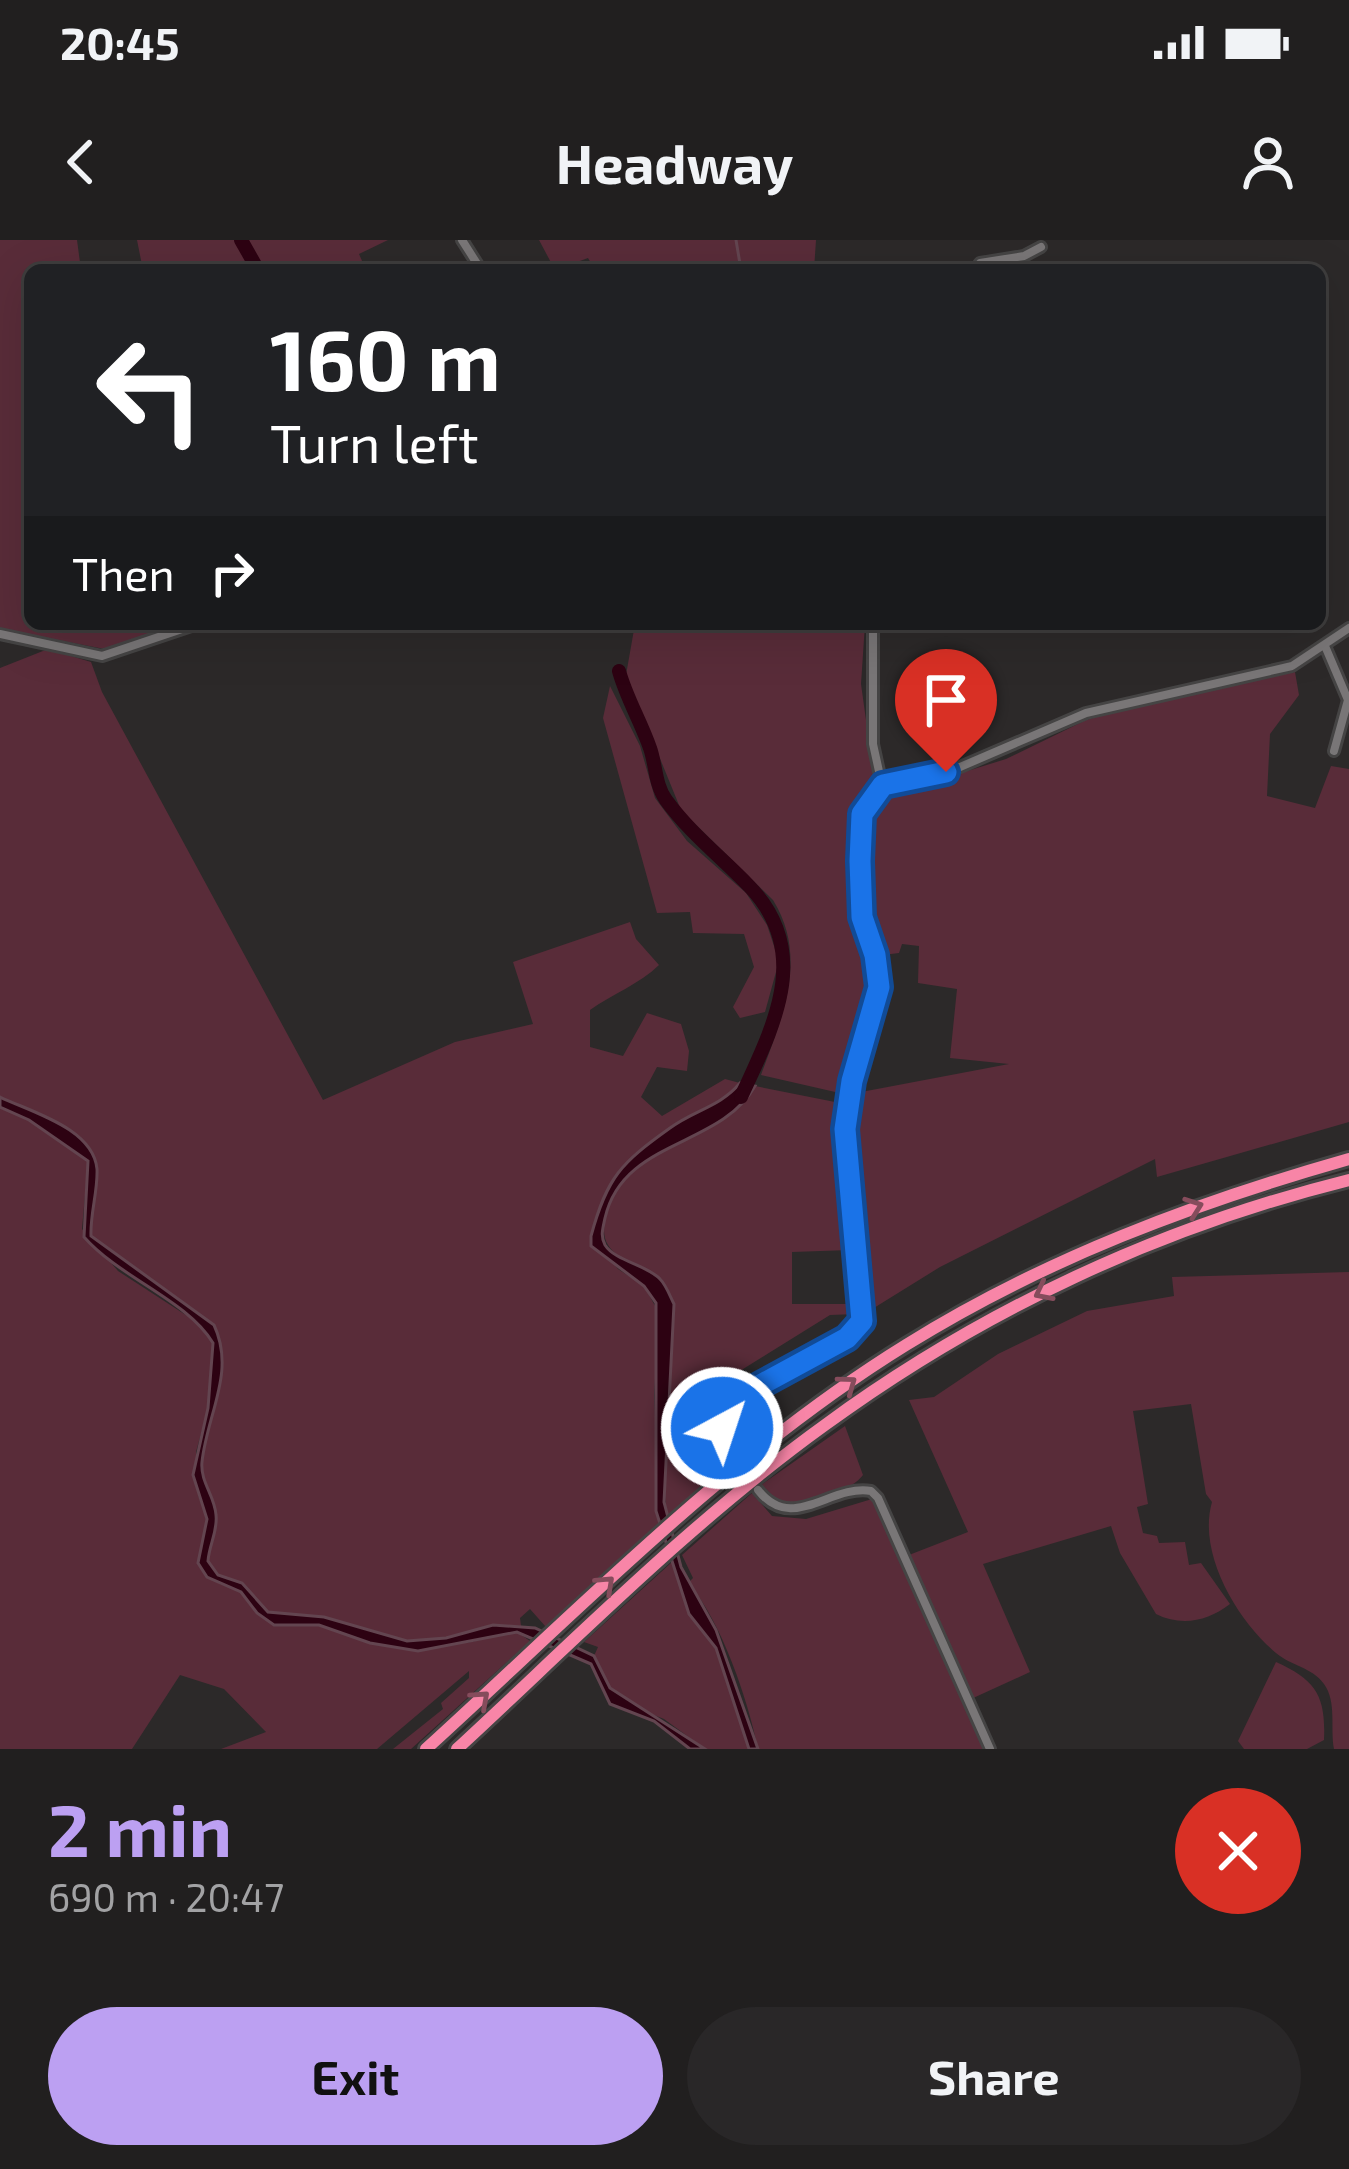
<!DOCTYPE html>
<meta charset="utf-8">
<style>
:root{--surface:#211f1f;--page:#292728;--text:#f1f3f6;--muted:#a2a2a4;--line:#3e3d3d;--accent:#bca0f2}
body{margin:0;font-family:"Exo 2",sans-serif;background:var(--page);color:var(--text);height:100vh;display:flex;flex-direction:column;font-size:45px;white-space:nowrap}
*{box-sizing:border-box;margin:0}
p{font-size:39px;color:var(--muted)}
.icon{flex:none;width:66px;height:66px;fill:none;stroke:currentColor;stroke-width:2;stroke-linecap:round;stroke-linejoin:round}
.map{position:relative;height:1509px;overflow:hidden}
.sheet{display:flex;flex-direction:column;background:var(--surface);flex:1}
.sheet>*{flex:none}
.guide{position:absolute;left:24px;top:24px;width:1302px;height:366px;border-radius:18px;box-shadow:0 12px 48px #0002,0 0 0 3px var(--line);background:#202124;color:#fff;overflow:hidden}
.pin{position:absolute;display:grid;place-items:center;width:102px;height:102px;color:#fff;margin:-123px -51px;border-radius:50% 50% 50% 0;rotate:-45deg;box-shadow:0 0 12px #0007}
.pin .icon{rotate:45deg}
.me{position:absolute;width:132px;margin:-66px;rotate:40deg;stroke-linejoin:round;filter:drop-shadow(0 0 9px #0008)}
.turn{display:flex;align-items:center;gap:42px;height:252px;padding:0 48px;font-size:54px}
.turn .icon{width:156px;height:156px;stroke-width:2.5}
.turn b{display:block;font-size:84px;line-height:102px}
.then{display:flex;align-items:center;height:114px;padding:0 48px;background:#0003;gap:24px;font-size:45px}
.round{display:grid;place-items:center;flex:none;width:126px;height:126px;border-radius:63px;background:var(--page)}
.head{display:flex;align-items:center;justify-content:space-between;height:204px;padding:0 48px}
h1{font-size:72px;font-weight:700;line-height:90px;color:var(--accent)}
.action{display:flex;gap:24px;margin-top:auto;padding:24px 48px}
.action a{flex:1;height:138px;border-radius:72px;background:var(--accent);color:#111;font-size:48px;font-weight:700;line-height:138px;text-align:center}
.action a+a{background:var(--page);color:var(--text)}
.status{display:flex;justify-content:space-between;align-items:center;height:84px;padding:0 60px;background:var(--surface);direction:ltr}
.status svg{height:33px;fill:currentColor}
header{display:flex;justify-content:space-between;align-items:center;height:156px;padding:0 48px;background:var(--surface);font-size:54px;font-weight:700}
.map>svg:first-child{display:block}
</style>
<div class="status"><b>20:45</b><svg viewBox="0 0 49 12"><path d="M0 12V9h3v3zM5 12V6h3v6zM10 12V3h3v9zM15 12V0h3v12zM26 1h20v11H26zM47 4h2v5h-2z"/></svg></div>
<header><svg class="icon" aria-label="back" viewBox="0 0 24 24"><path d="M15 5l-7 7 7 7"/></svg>Headway<svg class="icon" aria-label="person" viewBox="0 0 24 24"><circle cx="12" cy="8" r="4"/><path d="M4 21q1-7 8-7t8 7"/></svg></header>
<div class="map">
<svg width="1349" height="1509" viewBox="0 0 1349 1509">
<rect width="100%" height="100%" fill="#2c2929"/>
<path fill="#592c39" d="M 0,0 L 77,0 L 81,30 L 30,30 L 30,384 L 185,384 L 115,411 L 0,389 Z
M 137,0 L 388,0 L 359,14 L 366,30 L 143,30 Z
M 539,0 L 816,0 L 814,30 L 595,30 L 588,18 L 555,30 Z
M 635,384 L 865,384 L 861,444 L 874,538 L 857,574 L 854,668 L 873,724 L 874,754 L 844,854 L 761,835 C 782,777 809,718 773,660 L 681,570 L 626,435 Z
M 48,409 L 91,422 L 102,452 L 323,860 L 455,802 L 533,784 L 513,722 L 630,682 L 636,699 L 659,725 C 640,744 612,754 590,770 L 590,807 L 623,816 L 647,773 L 681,784 L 689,811 L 687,831 L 657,827 L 641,857 L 662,876 L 725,839 L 740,843 C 720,867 695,870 670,888 C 622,922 607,938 591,996 L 618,1029 L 644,1046 L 659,1073 L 654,1155 L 660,1284 L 546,1387 L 530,1369 L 520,1378 L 521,1386 L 493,1385 L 446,1398 L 407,1401 L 324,1377 L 268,1372 L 243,1343 L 218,1335 L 208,1321 C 209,1304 220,1283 215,1266 C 210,1250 200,1239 202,1221 C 207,1174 236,1132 214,1085 L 91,996 C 89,962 107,927 80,899 L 0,857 L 0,428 Z
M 1295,432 L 1299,455 L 1270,494 L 1267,556 L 1315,568 L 1331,526 L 1349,529 L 1349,882 L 1157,937 L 1155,919 L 940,1027 L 869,1071 L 851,886 L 856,853 L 1009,824 L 950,818 L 957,749 L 918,743 L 919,706 L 902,704 L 899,713 L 883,715 L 868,667 L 870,575 L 885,550 L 919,546 L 1006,519 L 1086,480 L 1192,450 Z
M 610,446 L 640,506 L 655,558 L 687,601 L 746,653 L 767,685 L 779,721 L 765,772 L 740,778 L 733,767 L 754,727 L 744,694 L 693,693 L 690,672 L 657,673 L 603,478 Z
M 755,846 L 840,863 L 838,894 L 850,1010 L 792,1012 L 792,1064 L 855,1064 L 857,1074 L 830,1075 L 727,1139 L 713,1169 L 712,1203 L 728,1224 L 668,1276 C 660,1246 666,1155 669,1120 C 670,1103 676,1081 674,1065 C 666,1021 595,1028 605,982 C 607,969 608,958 616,948 C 652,900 726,897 755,846 Z
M 0,867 L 29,880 L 88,921 L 82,989 L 118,1031 L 195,1081 L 213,1103 L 208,1168 L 196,1212 L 198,1255 L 207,1279 L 198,1323 L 220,1344 L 241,1352 L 257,1373 L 274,1385 L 319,1385 L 370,1403 L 466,1403 L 517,1392 L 530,1401 L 411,1509 L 393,1509 L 443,1469 L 441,1463 L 469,1438 L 469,1431 L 377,1509 L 221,1509 L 266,1492 L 224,1449 L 180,1435 L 132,1509 L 0,1509 Z
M 1349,1032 L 1349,1509 L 1334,1509 C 1330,1488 1337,1462 1324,1444 C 1312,1427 1291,1426 1276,1413 C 1238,1381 1197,1314 1212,1262 L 1206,1254 L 1191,1164 L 1133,1171 L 1148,1264 L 1137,1267 L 1143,1293 L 1157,1296 L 1159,1303 L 1185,1302 L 1189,1325 L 1201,1323 L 1230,1364 C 1208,1381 1182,1387 1156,1374 L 1120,1313 L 1111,1286 L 983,1324 L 1030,1432 L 971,1459 L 909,1315 L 968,1292 L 909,1160 L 934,1157 L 998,1114 L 1087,1071 L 1174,1056 L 1172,1037 Z
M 845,1186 L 863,1235 C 851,1251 805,1271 784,1263 C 776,1260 768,1251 761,1245 Z
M 752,1253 L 772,1276 L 806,1279 L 872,1259 L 985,1509 L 758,1509 C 748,1460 721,1380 688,1343 L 693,1338 L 682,1315 Z
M 672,1322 L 689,1374 L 716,1408 L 749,1509 L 705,1509 L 664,1479 L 631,1466 L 610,1447 L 594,1416 L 598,1407 L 584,1402 Z
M 1276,1422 C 1316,1440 1326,1456 1324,1500 L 1307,1509 L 1244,1509 L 1238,1501 Z"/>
<path fill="#2d0212" stroke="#634550" stroke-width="3" d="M 740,843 L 755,846 C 720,908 623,899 605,978 C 603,988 600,996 605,1005 C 615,1021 647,1025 660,1039 C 666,1045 670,1056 674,1064 L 664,1262 L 681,1327 L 716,1390 L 758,1509 L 749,1509 L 716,1408 L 689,1374 L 656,1271 L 656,1063 L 644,1046 L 591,1006 L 591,996 C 607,937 621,923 670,888 C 694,870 720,867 740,843 Z
M 0,857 C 31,872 93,888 97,929 C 98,951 90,974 91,996 L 214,1085 C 236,1132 207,1174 202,1222 C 200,1242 215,1256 216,1275 C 218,1291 209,1305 208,1321 L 218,1335 L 242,1343 L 268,1372 L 324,1377 L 407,1401 L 446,1398 L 493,1385 L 535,1388 L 594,1416 L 610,1448 L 705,1509 L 690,1509 L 654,1481 L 610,1464 L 591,1424 L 517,1392 L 418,1411 L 370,1403 L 319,1385 L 274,1385 L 257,1373 L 241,1352 L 207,1337 L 198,1323 L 207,1279 L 193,1235 L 208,1168 L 213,1103 C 187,1060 120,1038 84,997 L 88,921 L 29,880 L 0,867 Z"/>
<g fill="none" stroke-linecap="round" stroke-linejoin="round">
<path stroke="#634550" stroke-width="3" d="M 736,0 L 741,30"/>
<path stroke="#2d0212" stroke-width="14" d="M 241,0 L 258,30
M 619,431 C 626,457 641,482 650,508 C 656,525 655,545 666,560 C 690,593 720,616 749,646 C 813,712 774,785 741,857"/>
<g stroke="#454444" stroke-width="14">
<path id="minor" d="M 462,0 L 481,30
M 975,30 L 980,23 L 1024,16 L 1041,7
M 873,384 L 873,504 L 882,545
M 0,394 L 102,416 L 197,384
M 1325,406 L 1348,460 L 1334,511
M 731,1217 C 716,1195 724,1173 742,1155 L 847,1098 L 861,1081 C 859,1012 837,939 847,871 C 852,829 877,789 879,747 C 880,722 867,700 863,676 C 854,635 853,577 882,545 L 946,533 L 1086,473 L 1292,426 L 1349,388
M 758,1250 C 792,1294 830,1244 871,1251 L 878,1258 L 990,1509"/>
</g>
<g stroke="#454444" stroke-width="18">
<path id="highway" d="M 426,1509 C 580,1369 728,1215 906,1105 C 1044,1019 1194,963 1349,919
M 457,1509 C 576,1399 693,1280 825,1185 C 982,1070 1160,987 1349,940"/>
</g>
<use href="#minor" stroke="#797677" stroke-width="8"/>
<use href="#highway" stroke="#f885a7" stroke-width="12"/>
</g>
<defs><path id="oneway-chevron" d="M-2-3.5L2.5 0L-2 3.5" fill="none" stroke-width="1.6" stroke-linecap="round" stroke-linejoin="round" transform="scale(3)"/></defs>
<g stroke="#864c5c">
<use href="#oneway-chevron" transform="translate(1194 967) rotate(-20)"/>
<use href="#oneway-chevron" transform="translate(1043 1052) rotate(153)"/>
<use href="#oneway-chevron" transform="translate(848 1144) rotate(-36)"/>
<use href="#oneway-chevron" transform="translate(606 1344) rotate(-43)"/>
<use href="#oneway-chevron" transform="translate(481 1459) rotate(-42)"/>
</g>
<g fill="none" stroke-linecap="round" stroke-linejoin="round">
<g stroke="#114b97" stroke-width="30">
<path id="route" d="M 722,1188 L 731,1165 L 742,1155 L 847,1098 L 862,1081 L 845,889 L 852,841 L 879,747 L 875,715 L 862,677 L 860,621 L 862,574 L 883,545 L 946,532"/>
</g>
<use href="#route" stroke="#1a73e8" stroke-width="21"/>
</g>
</svg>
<div class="pin" style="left:946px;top:532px;background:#d93025"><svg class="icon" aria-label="arrive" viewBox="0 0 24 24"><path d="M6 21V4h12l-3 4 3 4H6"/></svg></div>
<svg class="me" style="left:722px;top:1188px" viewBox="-20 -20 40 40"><circle r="17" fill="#1a73e8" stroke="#fff" stroke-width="3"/><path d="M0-11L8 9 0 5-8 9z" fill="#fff"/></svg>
<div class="guide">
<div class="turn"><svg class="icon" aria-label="left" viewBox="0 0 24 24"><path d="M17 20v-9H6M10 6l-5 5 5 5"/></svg><div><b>160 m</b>Turn left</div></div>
<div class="then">Then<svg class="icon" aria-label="right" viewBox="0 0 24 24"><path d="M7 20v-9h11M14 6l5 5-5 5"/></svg></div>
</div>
</div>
<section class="sheet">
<div class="head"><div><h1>2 min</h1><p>690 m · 20:47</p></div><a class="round" style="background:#d93025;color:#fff"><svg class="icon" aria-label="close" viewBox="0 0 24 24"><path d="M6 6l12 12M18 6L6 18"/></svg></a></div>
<div class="action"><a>Exit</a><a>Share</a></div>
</section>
